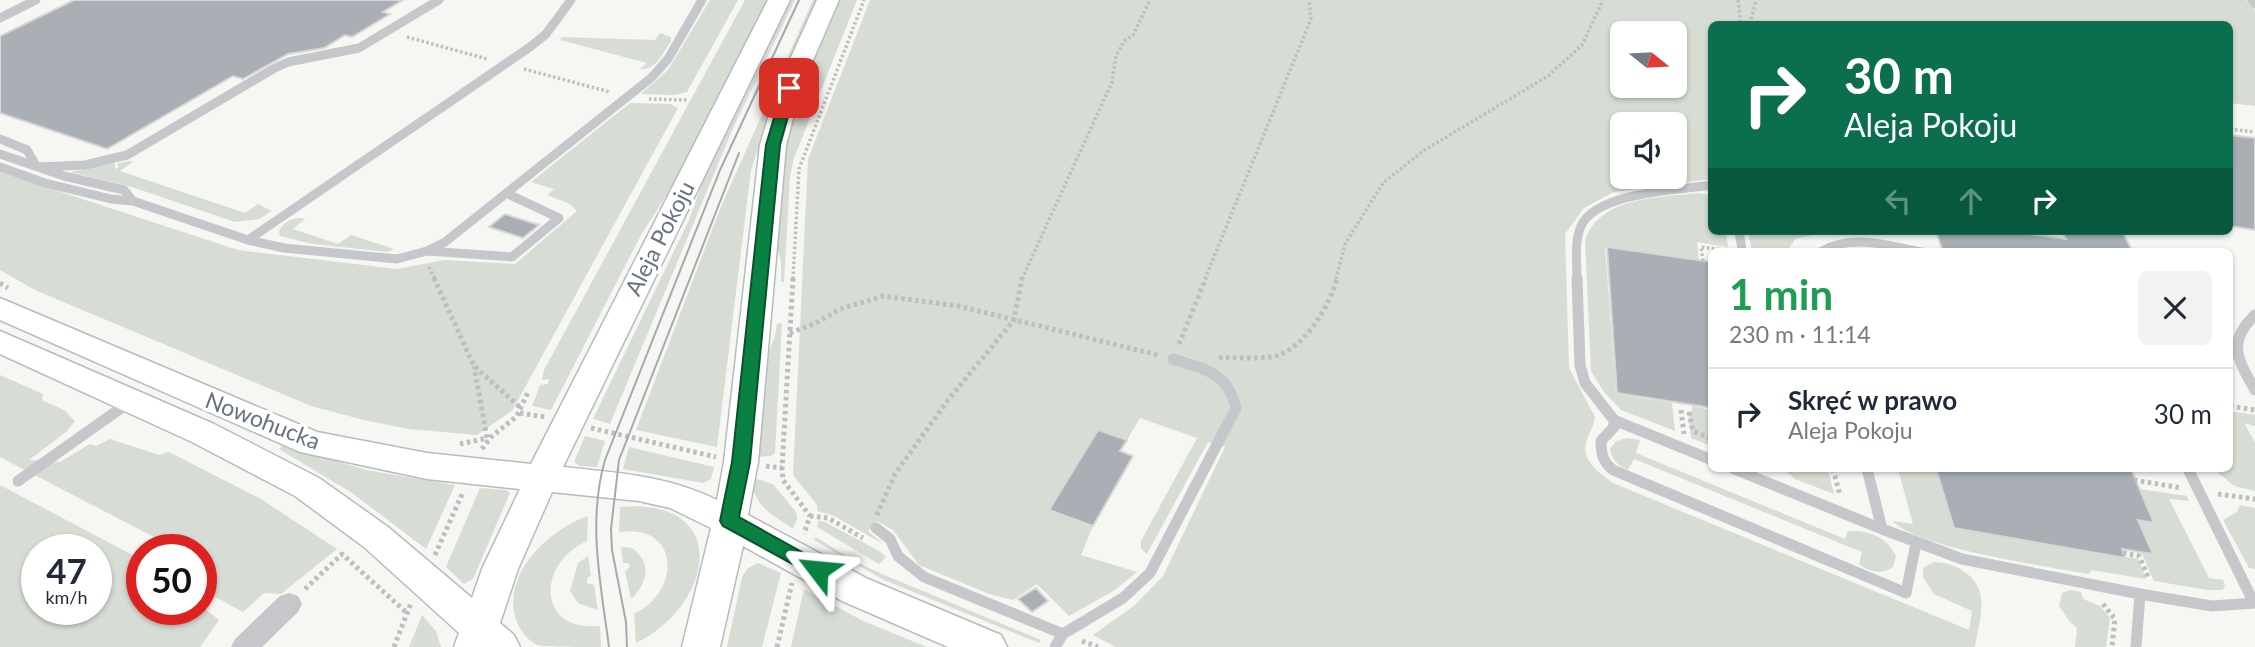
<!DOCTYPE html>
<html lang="pl">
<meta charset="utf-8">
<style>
:root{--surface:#fff;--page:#f2f2f3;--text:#1f2937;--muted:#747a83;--line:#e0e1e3}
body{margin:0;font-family:Lato,sans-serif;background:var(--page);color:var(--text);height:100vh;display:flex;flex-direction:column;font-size:26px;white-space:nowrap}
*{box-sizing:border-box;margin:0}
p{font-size:23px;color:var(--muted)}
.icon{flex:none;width:38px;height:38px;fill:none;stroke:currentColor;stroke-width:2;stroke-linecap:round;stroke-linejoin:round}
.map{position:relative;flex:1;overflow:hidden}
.side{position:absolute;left:1708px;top:248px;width:525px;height:224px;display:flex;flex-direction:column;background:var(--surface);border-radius:10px;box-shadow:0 2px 5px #0004}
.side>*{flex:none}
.top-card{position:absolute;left:1708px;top:21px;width:525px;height:214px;border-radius:10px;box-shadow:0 2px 5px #0004;background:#0b6e4f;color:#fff;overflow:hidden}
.needle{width:46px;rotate:108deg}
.tools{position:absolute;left:1610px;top:21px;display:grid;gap:14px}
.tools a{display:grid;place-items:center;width:77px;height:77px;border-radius:10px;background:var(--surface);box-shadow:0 2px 5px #0004;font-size:35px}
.speed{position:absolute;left:21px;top:534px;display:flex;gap:14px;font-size:35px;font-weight:700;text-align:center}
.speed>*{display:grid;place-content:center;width:91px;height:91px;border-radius:50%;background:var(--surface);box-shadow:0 2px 5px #0004;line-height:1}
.speed small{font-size:18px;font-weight:400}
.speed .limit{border:10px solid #d22;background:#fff;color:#111}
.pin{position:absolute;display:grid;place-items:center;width:60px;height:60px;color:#fff;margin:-30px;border-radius:14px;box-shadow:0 4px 10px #0006}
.me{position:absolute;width:77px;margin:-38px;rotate:299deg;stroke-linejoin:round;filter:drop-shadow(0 0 5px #0008)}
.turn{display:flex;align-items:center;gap:24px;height:147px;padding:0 21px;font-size:32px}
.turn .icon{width:91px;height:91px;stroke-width:2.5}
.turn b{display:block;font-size:49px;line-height:60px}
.lanes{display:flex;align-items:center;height:66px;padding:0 21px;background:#0003;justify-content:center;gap:35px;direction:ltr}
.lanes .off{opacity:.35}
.round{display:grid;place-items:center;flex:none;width:74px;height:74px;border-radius:10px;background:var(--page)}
.headline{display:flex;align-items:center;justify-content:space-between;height:119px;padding:0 21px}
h1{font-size:42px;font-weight:700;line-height:52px;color:#1e9e55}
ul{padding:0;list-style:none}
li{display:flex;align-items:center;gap:21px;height:91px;padding:0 21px;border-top:2px solid var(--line)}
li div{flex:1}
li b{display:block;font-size:26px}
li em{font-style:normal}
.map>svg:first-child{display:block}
</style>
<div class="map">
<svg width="2255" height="647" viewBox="0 0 2255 647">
<rect width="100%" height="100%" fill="#f6f6f3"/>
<path fill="#d7ddd4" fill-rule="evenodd" d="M 710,0 L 738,0 L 687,92 L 675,95 L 641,94 L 668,70 Z
M 745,0 L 770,0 L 676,181 L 642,233 L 551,410 L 532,406 L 540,385 L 548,384 L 549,379 L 542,380 L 544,370 Z
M 788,0 L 795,0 L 734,126 L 610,424 L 593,419 L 689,220 L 709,164 Z
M 813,0 L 819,0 L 775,99 L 751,170 L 717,447 L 636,430 L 720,209 Z
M 837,0 L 857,0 L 794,158 L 790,177 L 784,282 L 781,282 L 781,261 L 776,245 L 777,196 L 791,112 Z
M 870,0 L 2246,0 L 2255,11 L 2255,106 L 2230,103 L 2230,24 L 1712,24 L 1711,179 L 1614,192 L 1584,208 L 1565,234 L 1569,368 L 1595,417 C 1594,427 1588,434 1586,443 C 1582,462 1600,473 1613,483 L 1969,630 L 1972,611 L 1934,594 L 1923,577 L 1923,568 L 1934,562 C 1946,562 1957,566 1966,573 C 1991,591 1979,621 1975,647 L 1116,647 L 1093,635 L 1135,605 L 1163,576 L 1225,447 L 1208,442 L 1147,554 L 1141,549 L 1141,541 L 1197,438 L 1140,418 L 1127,440 L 1098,431 L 1093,526 L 1081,555 L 1137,572 L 1115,590 L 1069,616 L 1037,584 L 1013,600 L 989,594 L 919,565 L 893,530 L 877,521 L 868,531 L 883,544 L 834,516 L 817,511 L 817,505 L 793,475 L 808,159 ZM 1622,33 L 1675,33 L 1675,86 L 1622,86 ZM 1622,124 L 1675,124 L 1675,177 L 1622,177 Z
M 660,33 L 671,37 L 671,41 C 663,53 656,71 640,69 L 647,63 L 560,40 L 562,37 L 655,40 Z
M 630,103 L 670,104 L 678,108 L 512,411 L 477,435 L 409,429 L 364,420 L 311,406 L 35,290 L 0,270 L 0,172 L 238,250 L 397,269 L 444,260 L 515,264 L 577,211 L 570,204 L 547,195 L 554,189 L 531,182 Z
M 129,161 L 133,162 L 120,171 L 245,213 L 258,204 L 272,211 L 259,219 L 235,222 L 132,187 L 70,172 L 115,163 L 115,169 L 118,168 L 118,163 Z
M 1698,193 L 1711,195 L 1712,231 L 1726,231 L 1728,247 L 1697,242 L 1699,260 L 1605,247 L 1616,394 L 1672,403 L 1675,431 L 1621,410 L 1604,392 L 1591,371 L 1585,241 C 1599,196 1659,198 1698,193 Z
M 299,218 L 305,219 L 293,229 L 338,244 L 351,235 L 394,249 L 388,252 L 312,244 L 280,236 L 279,231 C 283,223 291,218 299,218 Z
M 1748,231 L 1831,231 L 1795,239 L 1787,252 L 1752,251 Z
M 782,323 L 775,453 L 771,456 L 755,457 L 765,363 L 775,336 L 777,324 Z
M 0,375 L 43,394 L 42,400 L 64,410 L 75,421 L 66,432 L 29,460 L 60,462 L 90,444 L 96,446 L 110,439 L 159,455 L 169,452 L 261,499 L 337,549 L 281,594 L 264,593 L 243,612 L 201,589 L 201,550 L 177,549 L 0,457 Z
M 1692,406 L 1711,410 L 1711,446 L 1691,438 L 1688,412 L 1692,413 Z
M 2230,411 L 2255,415 L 2255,426 L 2244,423 L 2255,442 L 2255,491 L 2234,486 L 2214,469 L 2230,469 Z
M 585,436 L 605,441 L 597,467 L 580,466 L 574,462 Z
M 1627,438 L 1640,440 L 1636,453 L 1845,539 L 1848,531 C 1868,530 1887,536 1896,556 L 1893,567 C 1882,575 1869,572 1859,564 L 1862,552 L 1634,459 L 1628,470 C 1618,466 1611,459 1610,449 L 1616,441 Z
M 283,445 L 366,470 L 455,485 L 426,549 L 352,493 L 279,449 Z
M 629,447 L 714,467 L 711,479 L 703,483 L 623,469 Z
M 1772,469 L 1828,469 L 1834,494 L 1795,479 L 1786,471 Z
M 1898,469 L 1936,469 L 1954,528 L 2138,559 L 2146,579 L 2091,570 L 2089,574 C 2051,567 1915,548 1893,521 L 1913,524 Z
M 753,478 L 773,484 L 796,512 L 797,519 L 793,529 C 774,516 750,504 753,478 Z
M 0,485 L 142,560 L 142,609 L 201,609 L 201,606 L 219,620 L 200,647 L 0,647 ZM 37,550 L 96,550 L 96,609 L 37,609 Z
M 480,488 L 506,490 L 510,493 L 473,579 L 464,584 L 446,567 Z
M 2139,489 L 2187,496 L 2189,501 L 2169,499 L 2209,578 L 2223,580 L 2225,587 L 2222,590 L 2208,590 L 2154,581 L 2141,552 L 2152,553 L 2138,520 L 2154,522 Z
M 2240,505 L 2255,508 L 2255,569 L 2249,568 L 2223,520 L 2237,512 Z
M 620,507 C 732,497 715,604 636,643 L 634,614 C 681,592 681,523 619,532 Z
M 588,516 L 587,541 C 537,563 536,632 600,626 L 601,647 C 587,647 548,647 537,645 C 526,639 518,628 515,616 C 504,571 550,529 588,516 Z
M 818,521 L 825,522 L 881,552 L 886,557 L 879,564 L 817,527 Z
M 816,537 L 852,560 L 882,574 L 1041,640 L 1039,643 L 884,580 L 814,540 Z
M 621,547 L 632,548 C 652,562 648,583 631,599 L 625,571 L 630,567 L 628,563 L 623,563 Z
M 588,556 L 591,576 L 587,578 L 587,583 L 594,585 L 598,610 L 578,603 L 570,591 L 578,563 Z
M 758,563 L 781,573 L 762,647 L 727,647 L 742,577 L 748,568 Z
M 804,589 L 863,621 L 927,647 L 791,647 Z
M 2070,590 L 2081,592 L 2083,599 L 2100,606 L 2110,618 L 2106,647 L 2075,647 L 2077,628 L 2070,622 L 2059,606 L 2062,593 Z
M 422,615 L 436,631 L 441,647 L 409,647 Z"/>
<path fill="#a9afb5" stroke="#d7d8d6" stroke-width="2" d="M 74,0 L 403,0 L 383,12 L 390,14 L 352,37 L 345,35 L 324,48 L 288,54 L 243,79 L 233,76 L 107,149 L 0,113 L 0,36 Z
M 2230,135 L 2255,138 L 2255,230 L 2230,226 Z
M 505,214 L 539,225 L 523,238 L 489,227 Z
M 1936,231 L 2005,231 L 2066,239 L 2062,231 L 2122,231 L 2133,252 L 1943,252 Z
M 1607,247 L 1712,262 L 1712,408 L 1617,393 Z
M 1098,430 L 1127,440 L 1120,451 L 1133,456 L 1093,526 L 1049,510 Z
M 1936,469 L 2131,469 L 2154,523 L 2138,520 L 2153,554 L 2122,549 L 2125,558 L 1954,528 Z
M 1036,588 L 1048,601 L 1032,612 L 1018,599 Z"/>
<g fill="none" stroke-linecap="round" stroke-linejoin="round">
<g stroke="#b7babf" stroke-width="3">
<path id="secondary" d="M 768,0 L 790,0 L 563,467 C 618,473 666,475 717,500 L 724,462 L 760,145 L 777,88 L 817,0 L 839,0 L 801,88 L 786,145 L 758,462 L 748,515 L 868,579 L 1001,635 L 1007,647 L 948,647 L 842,601 L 743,546 L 720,647 L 682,647 L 711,528 L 670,508 L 639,501 L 552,492 L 518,569 L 500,623 L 514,635 L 520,647 L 454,647 L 459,633 L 364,547 L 295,496 L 192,442 L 0,354 L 0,331 L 214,424 L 319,478 L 388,527 L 472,598 L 482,569 L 520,489 L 427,479 L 300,452 L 0,320 L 0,298 L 317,432 L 427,453 L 531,464 Z"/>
</g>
<path stroke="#bcbec0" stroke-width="3.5" stroke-dasharray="2.5 2.5" stroke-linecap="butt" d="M 1738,0 L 1741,24
M 1750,24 L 1756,0
M 407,37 L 487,59
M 524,69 L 610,92
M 649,99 L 687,100
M 2230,129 L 2255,132
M 1703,261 L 1701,247 L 1729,251
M 429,267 L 435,279
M 793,279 L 799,169 L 864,0
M 1022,279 L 1112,82 L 1116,56 L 1124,41 L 1133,35 L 1150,0
M 1205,279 L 1311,19 L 1309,0
M 1336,279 L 1345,244 L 1383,183 L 1423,151 L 1548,76 L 1582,45 L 1603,0"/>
<path stroke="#bcbec0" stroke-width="5" stroke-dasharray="3.5 3.5" stroke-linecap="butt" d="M 434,278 L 474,366 L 522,409
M 793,278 L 782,468 L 783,480 L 810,516 L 804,534
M 0,283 L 8,288
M 790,333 L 816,323 L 840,309 L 883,296 L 958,306 L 1158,355
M 1179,344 L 1206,278
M 1219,358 C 1235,357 1266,360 1279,355 C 1307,344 1330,305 1337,278
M 2230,406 L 2255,410
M 1681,410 L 1684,434
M 1689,412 L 1693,431 L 1712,439
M 520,413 L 545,417
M 591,428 L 716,457
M 460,444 L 487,438 L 474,366
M 482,449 L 491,437 L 517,416 L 528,392
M 766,466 L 782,468
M 1833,469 L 1840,495
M 2134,480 L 2182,488
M 2218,494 L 2255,499
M 877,515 L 895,474 L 948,400 L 1014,320 L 1022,278
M 810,516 L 828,518 L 863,538
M 2123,553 L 2139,556 L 2149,579
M 435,555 L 463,492
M 305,589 L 342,554 L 407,613
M 2103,604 L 2115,619 L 2112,647
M 1082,641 L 1098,647
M 394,647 L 411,603
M 777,647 L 792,583"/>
<path stroke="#c5c7cb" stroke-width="9" d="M 2252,0 L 2255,4
M 0,18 L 36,0
M 0,139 L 27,150 L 37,167 L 85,165 L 127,155 L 273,69 L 288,62 L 359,48 L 439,0
M 0,154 L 64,176 L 124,190 L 133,201
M 0,167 L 45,183 L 111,199 L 133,201 L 248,240 L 284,248 L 397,259 L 427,251 L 445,242 L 651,78 L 668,59 L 702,0
M 1739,231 L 1742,250
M 248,240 L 530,47 L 546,34 L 571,0
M 427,251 L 512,257 L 559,218 L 506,193
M 1820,252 C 1852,233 1888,246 1922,252
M 1577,279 C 1577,261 1574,243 1581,226 C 1597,192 1678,190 1712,185"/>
<path stroke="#c5c7cb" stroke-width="11" d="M 1577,278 L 1580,365 L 1585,383 L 1614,420 L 1614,427 L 1601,441 C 1601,454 1603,462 1613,470 L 1906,593 L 1916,543
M 2255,315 C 2226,342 2238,360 2255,390
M 1614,420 L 1712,460
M 1734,469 L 1882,529
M 1867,469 L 1882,529 L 1962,559 L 2140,594
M 2188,469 L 2254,603
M 18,481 L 131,401
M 876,528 L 890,539 L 898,556 L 924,577 L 1063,634
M 1055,647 L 1063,634 L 1123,598 L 1150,573 L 1236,408 C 1227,371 1205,370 1173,359
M 2136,647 L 2140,594 L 2212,606 L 2255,603"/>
<path fill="#c5c7cb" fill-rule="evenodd" d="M 289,593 L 298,596 L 302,604 L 298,612 L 262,647 L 231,647 L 235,639 L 280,596 Z"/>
<use href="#secondary" fill="#fff" fill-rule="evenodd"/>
<path stroke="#a5a9af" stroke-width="2" d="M 609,647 C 601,585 587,522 605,460 L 720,170 L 799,0
M 627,647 L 626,622 L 612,550 L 611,529 L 619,460 L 739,153"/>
</g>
<path fill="#0b8043" stroke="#07532c" stroke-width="2" d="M 789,84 L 796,88 L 780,145 L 750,462 L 739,517 L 825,565 L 828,570 L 825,576 L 818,578 L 723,526 L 720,521 L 732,462 L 766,145 L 783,88 Z"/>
<g text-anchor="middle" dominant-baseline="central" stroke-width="7" stroke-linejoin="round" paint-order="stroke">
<g font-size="23" fill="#677382" stroke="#fff">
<text transform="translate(659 238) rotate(-63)">Aleja Pokoju</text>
<text transform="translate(263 420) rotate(21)">Nowohucka</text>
</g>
</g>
</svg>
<div class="tools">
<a><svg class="needle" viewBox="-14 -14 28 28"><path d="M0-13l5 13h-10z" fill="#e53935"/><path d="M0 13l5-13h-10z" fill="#747a83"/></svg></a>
<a><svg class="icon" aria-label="sound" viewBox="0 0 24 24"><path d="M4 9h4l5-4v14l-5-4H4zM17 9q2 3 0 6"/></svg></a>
</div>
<div class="speed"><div>47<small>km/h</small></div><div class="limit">50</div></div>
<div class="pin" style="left:789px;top:88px;background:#d93025"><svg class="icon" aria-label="arrive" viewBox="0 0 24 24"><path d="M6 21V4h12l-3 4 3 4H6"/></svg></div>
<svg class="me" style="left:818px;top:570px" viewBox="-20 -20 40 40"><path d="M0-17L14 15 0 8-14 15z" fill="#0b8043" stroke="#fff" stroke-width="4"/></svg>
<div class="top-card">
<div class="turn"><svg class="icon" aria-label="right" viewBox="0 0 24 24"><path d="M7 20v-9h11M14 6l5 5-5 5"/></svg><div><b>30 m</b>Aleja Pokoju</div></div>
<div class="lanes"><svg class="icon off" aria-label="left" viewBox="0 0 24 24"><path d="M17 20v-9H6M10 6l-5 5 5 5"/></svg><svg class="icon off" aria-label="ahead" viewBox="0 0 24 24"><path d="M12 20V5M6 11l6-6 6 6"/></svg><svg class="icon" aria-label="right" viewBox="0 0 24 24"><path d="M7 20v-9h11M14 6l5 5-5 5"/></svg></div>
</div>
<section class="side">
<div class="headline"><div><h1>1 min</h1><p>230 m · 11:14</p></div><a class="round"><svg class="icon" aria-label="close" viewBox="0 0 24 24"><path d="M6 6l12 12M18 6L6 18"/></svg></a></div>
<ul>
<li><svg class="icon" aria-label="right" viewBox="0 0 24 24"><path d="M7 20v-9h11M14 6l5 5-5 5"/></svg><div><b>Skręć w prawo</b><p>Aleja Pokoju</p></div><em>30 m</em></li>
</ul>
</section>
</div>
